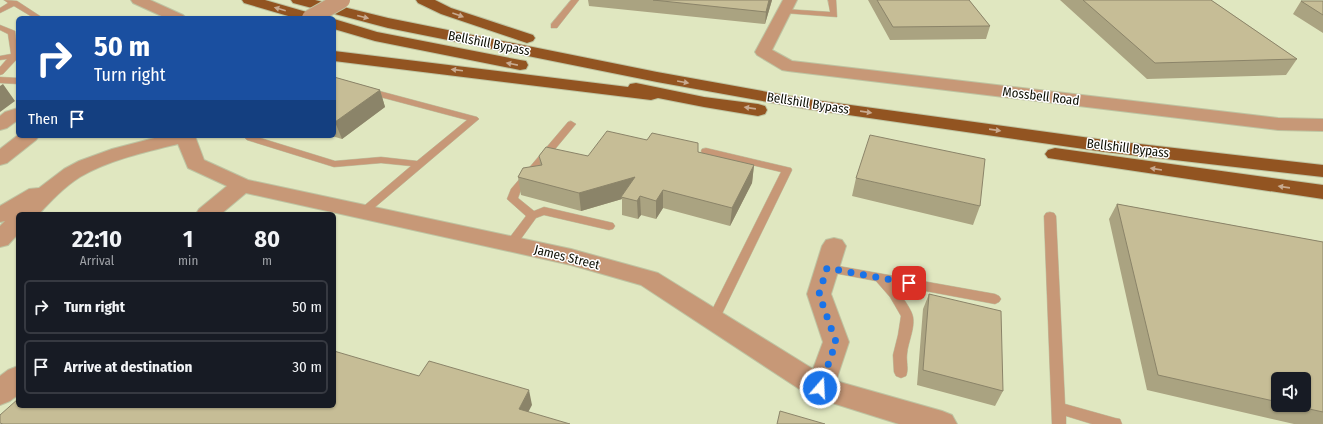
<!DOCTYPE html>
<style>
:root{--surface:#171b24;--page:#242831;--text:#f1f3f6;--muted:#9ea1a6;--line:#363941}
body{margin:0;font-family:"Fira Sans Condensed",sans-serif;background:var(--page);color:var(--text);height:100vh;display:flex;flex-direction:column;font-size:15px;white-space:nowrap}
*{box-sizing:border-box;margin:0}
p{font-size:13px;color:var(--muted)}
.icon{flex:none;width:22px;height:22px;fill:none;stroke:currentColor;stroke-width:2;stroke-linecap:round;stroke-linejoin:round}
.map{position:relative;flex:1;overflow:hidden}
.panel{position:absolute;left:16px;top:212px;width:320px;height:196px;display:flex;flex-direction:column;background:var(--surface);border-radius:6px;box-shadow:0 1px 3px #0004}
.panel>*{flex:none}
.banner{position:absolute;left:16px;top:16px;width:320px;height:122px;border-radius:6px;box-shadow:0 1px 3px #0004;background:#1a4fa0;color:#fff;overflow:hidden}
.tools{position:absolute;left:1271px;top:372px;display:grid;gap:8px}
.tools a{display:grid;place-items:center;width:40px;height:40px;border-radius:6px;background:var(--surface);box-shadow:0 1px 3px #0004;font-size:20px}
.pin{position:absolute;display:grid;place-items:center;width:34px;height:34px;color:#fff;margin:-17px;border-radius:8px;box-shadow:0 2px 6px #0006}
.me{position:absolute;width:44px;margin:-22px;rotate:19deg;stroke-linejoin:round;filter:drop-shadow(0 0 3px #0008)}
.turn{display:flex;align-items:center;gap:14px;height:84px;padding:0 12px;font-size:18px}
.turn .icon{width:52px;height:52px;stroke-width:2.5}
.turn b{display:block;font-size:28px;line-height:34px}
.then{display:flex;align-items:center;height:38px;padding:0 12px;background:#0003;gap:8px;font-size:15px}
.eta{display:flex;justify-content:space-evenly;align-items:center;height:68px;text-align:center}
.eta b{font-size:24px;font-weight:700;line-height:28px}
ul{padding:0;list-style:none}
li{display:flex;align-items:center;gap:12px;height:54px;margin:0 8px 6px;padding:0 4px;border:2px solid var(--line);border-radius:6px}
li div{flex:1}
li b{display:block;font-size:15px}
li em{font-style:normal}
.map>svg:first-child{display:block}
</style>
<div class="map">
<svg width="1323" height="424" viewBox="0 0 1323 424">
<rect width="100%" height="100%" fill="#e0e7c0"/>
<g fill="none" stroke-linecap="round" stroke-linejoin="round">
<g stroke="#bec4a2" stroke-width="1">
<path id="service" d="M 4,0 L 17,1 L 43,18 L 34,18 L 14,6 L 0,13 L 0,8 L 8,3 Z
M 571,0 L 579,0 L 557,28 L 551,28 L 551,24 Z
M 828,0 L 836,0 L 837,17 L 784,13 L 780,11 L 784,9 L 830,12 Z
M 0,25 L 15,31 L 18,58 L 3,74 L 0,75 L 0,67 L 7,59 L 0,60 L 0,56 L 11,54 L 8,34 L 0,30 Z
M 0,77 L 18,78 L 18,84 L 0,83 Z
M 368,88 L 477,117 L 479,119 L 367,214 L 359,214 L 358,211 L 411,166 L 381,163 L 334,167 L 247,140 L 245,138 L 247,136 L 254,136 L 335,161 L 381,157 L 417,161 L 467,120 L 365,93 L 364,91 L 365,89 Z
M 571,121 L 576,124 L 521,190 L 518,198 L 534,211 L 544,207 L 609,222 L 613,223 L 615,226 L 613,229 L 609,230 L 544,215 L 536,218 L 515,247 L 507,247 L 505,244 L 507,241 L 526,216 L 507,199 L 511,189 L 568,122 Z
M 706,148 L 791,168 L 792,170 L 719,320 L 718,324 L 713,325 L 708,324 L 707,320 L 781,172 L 702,153 L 701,151 L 702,149 Z
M 1050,212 L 1054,213 L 1056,216 L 1065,404 L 1115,418 L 1120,419 L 1122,424 L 1092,424 L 1066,416 L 1066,424 L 1052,424 L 1044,216 L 1046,213 Z
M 827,264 L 995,294 L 999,296 L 1001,299 L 999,302 L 995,304 L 893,285 C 898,291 912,309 913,317 C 915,329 908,342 907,354 C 906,362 909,369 906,376 L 901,378 L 896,376 L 894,372 L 893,355 L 898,335 L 901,316 L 890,297 L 876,281 L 823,271 L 821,268 L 823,265 Z"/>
</g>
<g stroke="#bec4a2" stroke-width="2">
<path id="minor" d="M 783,0 L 797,0 L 772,50 L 792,61 L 1278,118 L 1323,119 L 1323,131 L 1278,130 L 788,71 L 782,70 L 757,55 L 755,52 Z
M 18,108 L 18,120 L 7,128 L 0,130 L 0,116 L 5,112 Z
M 18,135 L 39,136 L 36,140 L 7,163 L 0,165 L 0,149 Z
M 162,136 L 195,136 L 204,160 L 248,180 L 571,249 L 658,273 L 813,369 L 823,342 L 807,294 L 822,246 L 826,240 L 834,238 L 842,240 L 846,246 L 831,294 L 849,342 L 836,381 L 942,411 L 952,415 L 957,424 L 899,424 L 810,396 L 641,285 L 571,265 L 246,193 L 221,214 L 196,214 L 199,209 L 227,186 L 188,168 L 178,144 C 145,152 109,160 80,177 C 64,187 51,201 39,214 L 18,214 L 18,234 L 8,245 L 0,247 L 0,226 L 5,221 L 0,222 L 0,206 L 29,189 L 39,188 L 64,169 L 79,161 L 112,149 Z
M 18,366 L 18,395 L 10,401 L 0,405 L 0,376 L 8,370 Z"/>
</g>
<g stroke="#bec4a2" stroke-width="2">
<path id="tertiary" d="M 131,0 L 150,0 L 183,15 L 186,18 L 166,18 L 133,3 Z"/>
</g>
<g stroke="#bec4a2" stroke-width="2">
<path id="trunk" d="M 242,0 L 265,0 L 317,15 L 320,18 L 295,18 L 244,3 Z
M 291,0 L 315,0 L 388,18 L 657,72 L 807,99 L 1105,140 L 1323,165 L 1323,177 L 1105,152 L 807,109 L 657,82 L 388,28 L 293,3 Z
M 416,0 L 435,0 L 451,8 L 533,35 L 535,38 L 533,41 L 527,43 L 521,41 L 441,14 L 418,3 Z
M 334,19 L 377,32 L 520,60 L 526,61 L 528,65 L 526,69 L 520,70 L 375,41 L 334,29 Z
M 334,51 L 628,87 L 630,84 L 636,83 L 704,97 L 758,104 L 765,106 L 767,110 L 765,114 L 758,116 L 704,107 L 658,98 L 651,100 L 334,61 Z
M 1055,148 L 1323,185 L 1323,199 L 1048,158 L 1045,154 L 1048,150 Z"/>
</g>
<use href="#service" fill="#c79877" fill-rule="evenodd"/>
<use href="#minor" fill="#c79877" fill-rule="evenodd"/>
<use href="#tertiary" fill="#c79877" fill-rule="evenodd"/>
<use href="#trunk" fill="#925421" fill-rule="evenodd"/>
<g stroke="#bec4a2" stroke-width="18" stroke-linecap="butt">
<path id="tertiary-bridge" d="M 310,18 L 342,0"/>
</g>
<use href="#tertiary-bridge" stroke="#c79877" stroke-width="16"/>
</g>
<path fill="#aaa381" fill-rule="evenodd" d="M 588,0 L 772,0 L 765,24 L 589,6 Z
M 868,0 L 969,0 L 990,26 L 986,39 L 890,40 Z
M 1060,0 L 1211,0 L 1297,59 L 1286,75 L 1147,79 Z
M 1301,1 L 1323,1 L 1323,33 L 1293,14 Z
M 334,77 L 380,90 L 385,107 L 342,139 L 332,136 L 334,136 Z
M 698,152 L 754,165 L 752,183 L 730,226 L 663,208 L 656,219 L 641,215 L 638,219 L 622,215 L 622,199 L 581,211 L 521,195 L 518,177 L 540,165 L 539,156 L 588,156 Z
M 856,178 L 980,206 L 973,225 L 852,196 Z
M 1117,204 L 1323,242 L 1323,424 L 1294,424 L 1147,390 L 1109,219 ZM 1278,379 L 1304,405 L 1278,405 Z
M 929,294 L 1003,391 L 995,406 L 917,385 L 923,309 Z"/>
<path fill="#8b8469" d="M 769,0 L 772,0 L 765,24 L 766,12 Z
M 3,84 L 15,101 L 0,112 L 0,86 Z
M 380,90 L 385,107 L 342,139 L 335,122 Z
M 754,165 L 752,183 L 730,226 L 732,208 Z
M 635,177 L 621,197 L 622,199 L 581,211 L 579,193 Z
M 663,190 L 663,208 L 656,219 L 656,201 Z
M 640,196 L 641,215 L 638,219 L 637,201 Z
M 529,390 L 532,405 L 522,424 L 519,409 Z"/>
<path fill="#c6bd96" stroke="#8b8469" d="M 653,0 L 769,0 L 766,12 Z
M 877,0 L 969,0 L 990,26 L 893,27 Z
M 1083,0 L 1211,0 L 1297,59 L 1155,63 Z
M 1301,1 L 1323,1 L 1323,15 Z
M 334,77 L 380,90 L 335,122 L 334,121 Z
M 607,131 L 647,140 L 652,133 L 698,143 L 698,152 L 754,165 L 732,208 L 663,190 L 656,201 L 640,196 L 637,201 L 621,197 L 635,177 L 579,193 L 518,177 L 523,168 L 542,165 L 539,156 L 546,147 L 588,156 Z
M 870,135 L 985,159 L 980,206 L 856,178 Z
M 1117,204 L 1323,242 L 1323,412 L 1291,405 L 1304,405 L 1304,379 L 1278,379 L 1278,402 L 1158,375 Z
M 929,294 L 1001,311 L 1003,391 L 923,370 Z
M 334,351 L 419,376 L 429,361 L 529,390 L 519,409 L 570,424 L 3,424 L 0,423 L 0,415 L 18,399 L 18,406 L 334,406 Z
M 780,411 L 825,424 L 777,424 Z"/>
<defs><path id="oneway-solid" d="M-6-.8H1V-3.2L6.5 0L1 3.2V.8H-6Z"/></defs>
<g fill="#c8aa90">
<use href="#oneway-solid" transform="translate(280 9) rotate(-164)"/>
<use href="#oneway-solid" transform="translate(458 15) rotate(20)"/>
<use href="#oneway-solid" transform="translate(363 17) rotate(14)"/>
<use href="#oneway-solid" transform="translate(512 64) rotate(-169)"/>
<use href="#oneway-solid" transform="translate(457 70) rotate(-173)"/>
<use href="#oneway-solid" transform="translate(683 82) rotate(10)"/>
<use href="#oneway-solid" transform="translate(750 108) rotate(-172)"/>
<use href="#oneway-solid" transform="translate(866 112) rotate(8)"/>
<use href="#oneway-solid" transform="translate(995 130) rotate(8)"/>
<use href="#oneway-solid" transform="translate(1156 169) rotate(-171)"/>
<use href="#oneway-solid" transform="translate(1284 187) rotate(-172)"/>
</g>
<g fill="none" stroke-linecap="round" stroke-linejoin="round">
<path stroke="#1a73e8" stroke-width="7" stroke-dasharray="0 12.6" d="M 820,388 L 836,342 L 819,294 L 827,268 L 909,283"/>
</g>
<g text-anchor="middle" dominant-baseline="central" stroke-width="3" stroke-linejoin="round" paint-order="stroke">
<g font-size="13" fill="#0d0f03" stroke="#fff">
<text transform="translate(489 43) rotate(11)">Bellshill Bypass</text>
<text transform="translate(1041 96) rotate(7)">Mossbell Road</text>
<text transform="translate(808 103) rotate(9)">Bellshill Bypass</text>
<text transform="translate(1128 148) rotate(7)">Bellshill Bypass</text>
<text transform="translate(567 257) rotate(14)">James Street</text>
</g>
</g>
</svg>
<div class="tools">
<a><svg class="icon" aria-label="sound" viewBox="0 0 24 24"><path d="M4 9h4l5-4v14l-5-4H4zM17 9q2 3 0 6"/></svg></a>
</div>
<div class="pin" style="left:909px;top:283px;background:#d93025"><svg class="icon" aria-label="arrive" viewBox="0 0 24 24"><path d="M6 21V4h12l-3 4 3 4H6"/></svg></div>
<svg class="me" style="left:820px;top:388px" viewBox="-20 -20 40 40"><circle r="17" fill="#1a73e8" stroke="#fff" stroke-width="3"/><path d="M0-11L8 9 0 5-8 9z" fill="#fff"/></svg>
<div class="banner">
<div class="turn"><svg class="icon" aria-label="right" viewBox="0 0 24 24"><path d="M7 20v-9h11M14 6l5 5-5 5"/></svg><div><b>50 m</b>Turn right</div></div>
<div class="then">Then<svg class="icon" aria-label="arrive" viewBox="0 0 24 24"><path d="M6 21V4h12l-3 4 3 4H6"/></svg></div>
</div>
<section class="panel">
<div class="eta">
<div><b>22:10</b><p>Arrival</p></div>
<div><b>1</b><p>min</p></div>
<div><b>80</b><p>m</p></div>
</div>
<ul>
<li><svg class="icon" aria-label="right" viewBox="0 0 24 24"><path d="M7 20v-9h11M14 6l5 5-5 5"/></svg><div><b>Turn right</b></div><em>50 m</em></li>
<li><svg class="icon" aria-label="arrive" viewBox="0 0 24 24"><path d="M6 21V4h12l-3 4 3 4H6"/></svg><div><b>Arrive at destination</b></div><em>30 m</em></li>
</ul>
</section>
</div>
